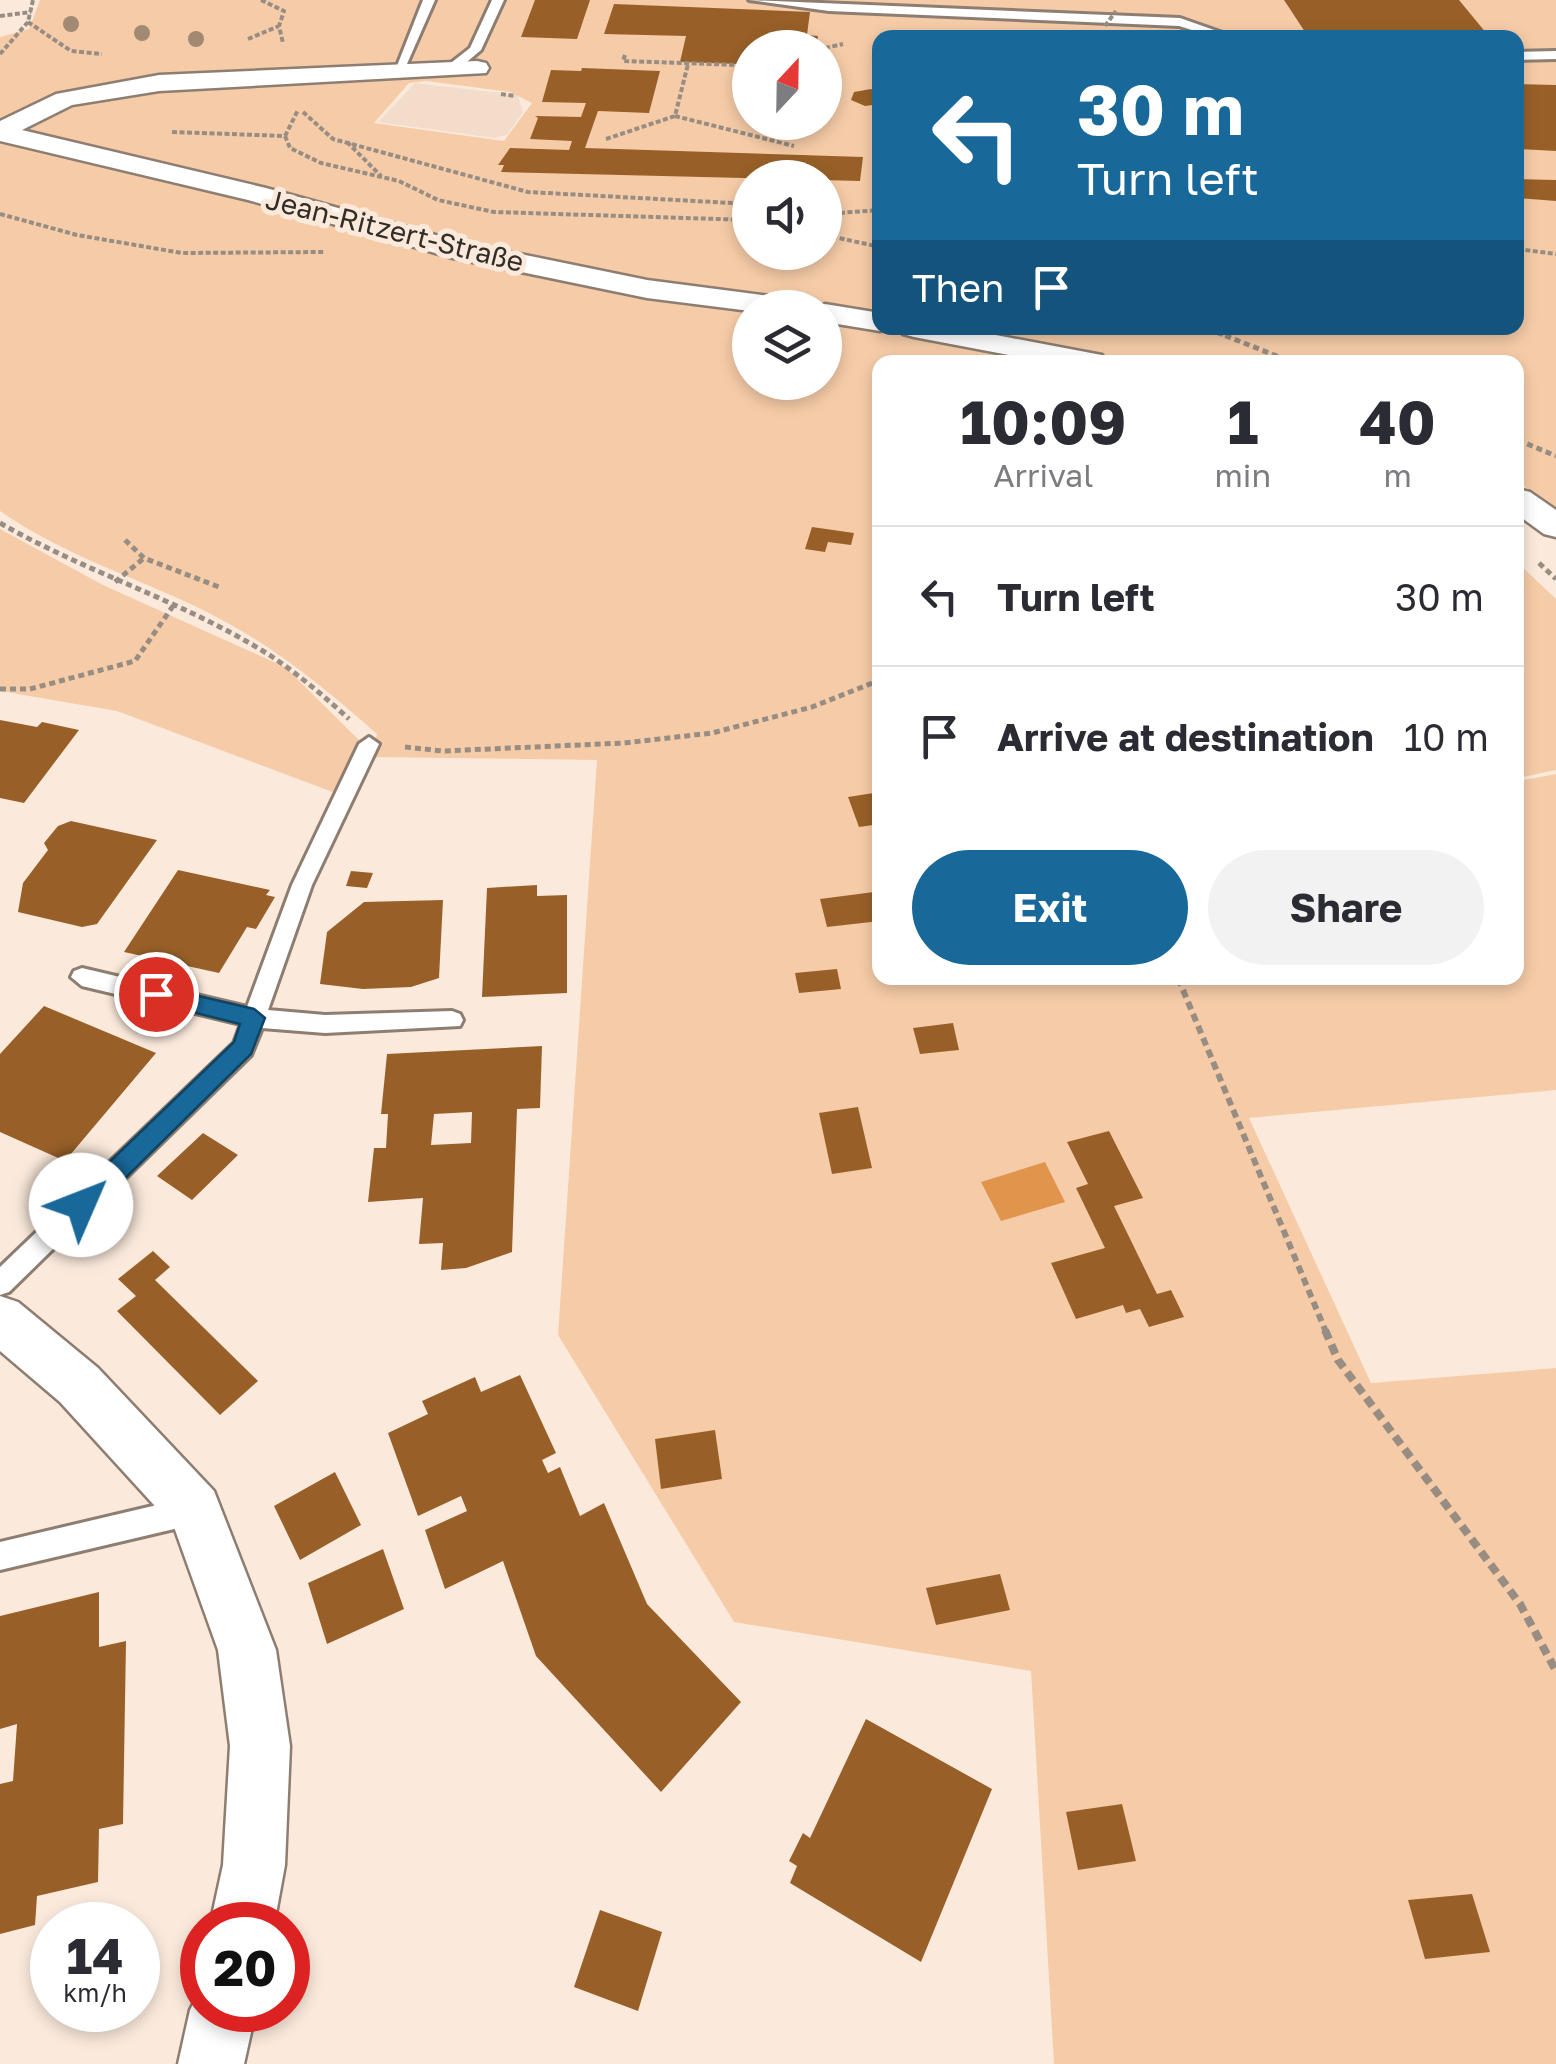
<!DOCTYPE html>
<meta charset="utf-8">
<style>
:root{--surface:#fff;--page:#f2f2f3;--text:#2b2b33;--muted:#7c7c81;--line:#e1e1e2;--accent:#19689a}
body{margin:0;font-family:"Golos Text",sans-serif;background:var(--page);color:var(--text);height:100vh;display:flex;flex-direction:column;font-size:38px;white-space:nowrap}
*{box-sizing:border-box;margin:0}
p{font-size:32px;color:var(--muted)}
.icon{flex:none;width:55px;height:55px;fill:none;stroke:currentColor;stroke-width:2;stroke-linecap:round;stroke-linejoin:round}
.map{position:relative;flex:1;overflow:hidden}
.details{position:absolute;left:872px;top:355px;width:652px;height:630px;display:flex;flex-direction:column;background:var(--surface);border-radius:20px;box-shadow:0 5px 15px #0003}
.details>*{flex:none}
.banner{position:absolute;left:872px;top:30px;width:652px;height:305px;border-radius:20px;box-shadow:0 5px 15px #0003;background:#19689a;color:#fff;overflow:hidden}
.needle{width:65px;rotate:22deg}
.controls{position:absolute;left:732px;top:30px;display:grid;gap:20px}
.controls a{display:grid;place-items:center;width:110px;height:110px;border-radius:50%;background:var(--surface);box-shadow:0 5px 15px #0003;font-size:50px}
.speed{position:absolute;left:30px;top:1902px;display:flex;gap:20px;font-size:50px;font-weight:700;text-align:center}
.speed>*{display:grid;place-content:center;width:130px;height:130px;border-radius:50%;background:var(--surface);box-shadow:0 5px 15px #0003;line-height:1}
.speed small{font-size:25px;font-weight:400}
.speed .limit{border:15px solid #d22;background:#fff;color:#111}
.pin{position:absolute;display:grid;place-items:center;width:85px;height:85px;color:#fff;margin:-42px;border:5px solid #fff;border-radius:50%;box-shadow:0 2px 10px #0007}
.me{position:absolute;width:110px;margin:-55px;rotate:46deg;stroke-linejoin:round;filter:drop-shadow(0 0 8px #0008)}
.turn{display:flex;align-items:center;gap:35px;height:210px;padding:0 40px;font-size:45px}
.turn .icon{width:130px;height:130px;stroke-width:2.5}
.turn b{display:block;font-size:70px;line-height:85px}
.then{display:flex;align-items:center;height:95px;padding:0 40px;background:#0003;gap:20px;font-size:38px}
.eta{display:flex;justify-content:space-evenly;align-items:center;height:170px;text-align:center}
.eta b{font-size:60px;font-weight:700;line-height:70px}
.primary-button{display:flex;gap:20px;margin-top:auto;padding:20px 40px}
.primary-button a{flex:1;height:115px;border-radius:60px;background:var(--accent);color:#fff;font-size:40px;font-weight:700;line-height:115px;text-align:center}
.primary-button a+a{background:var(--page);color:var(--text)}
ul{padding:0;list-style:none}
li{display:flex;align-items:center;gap:30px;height:140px;padding:0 40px;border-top:2px solid var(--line)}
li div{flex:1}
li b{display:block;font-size:38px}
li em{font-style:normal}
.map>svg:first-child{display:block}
</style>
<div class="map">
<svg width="1556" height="2064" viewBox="0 0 1556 2064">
<rect width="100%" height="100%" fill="#fbeadc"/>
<path fill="#f4dcca" d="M 415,83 L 518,95 L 523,112 L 507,135 L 494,138 L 378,122 Z"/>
<path fill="#f6cca8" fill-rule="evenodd" d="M 40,0 L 1556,0 L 1556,509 L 1518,482 L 1518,362 L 880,362 L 880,978 L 1518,978 L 1518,781 L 1556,774 L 1556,1090 L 1249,1118 L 1371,1383 L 1556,1368 L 1556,2064 L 1054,2064 L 1031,1671 L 734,1622 L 558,1335 L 597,760 L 370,757 L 377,734 C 320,684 270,643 201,609 C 135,577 61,554 0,511 L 0,37 L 29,29 ZM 880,38 L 1518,38 L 1518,328 L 880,328 ZM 750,48 L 825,48 L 825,122 L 750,122 ZM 426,81 L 510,92 L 532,103 L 504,141 L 374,123 L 409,83 ZM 750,178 L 825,178 L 825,252 L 750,252 ZM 750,308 L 825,308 L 825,382 L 750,382 Z
M 0,529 L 103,585 L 285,667 L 363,744 L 338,794 L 117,711 L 0,691 Z
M 1518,563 L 1556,599 L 1556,770 L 1518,778 Z"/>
<path fill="#e0944c" d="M 1045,1162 L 1065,1202 L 1001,1221 L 981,1182 Z"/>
<path fill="#986028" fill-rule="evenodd" d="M 535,0 L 590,0 L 577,39 L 521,37 Z
M 1284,0 L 1459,0 L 1487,34 L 1309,38 Z
M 614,4 L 810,12 L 807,35 L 818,36 L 816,48 L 750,48 L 750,59 L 737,64 L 680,62 L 686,36 L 604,34 Z
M 582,68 L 660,71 L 649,113 L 598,111 L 585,148 L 863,157 L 860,181 L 501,172 L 504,165 L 498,165 L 510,148 L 569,150 L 572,141 L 530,139 L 538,118 L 535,116 L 581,117 L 586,103 L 542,102 L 551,70 L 581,71 Z
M 1518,84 L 1556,85 L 1556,151 L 1518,149 Z
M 871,89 L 880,93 L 880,104 L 865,106 L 851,100 L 854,92 Z
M 1518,179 L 1556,180 L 1556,201 L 1518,198 Z
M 812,527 L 854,533 L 851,545 L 828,542 L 825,552 L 805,549 Z
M 0,720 L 37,727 L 42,722 L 79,730 L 24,803 L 0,798 Z
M 880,792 L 880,824 L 859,827 L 848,797 Z
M 71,821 L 157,840 L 97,924 L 82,927 L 18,912 L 23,883 L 48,850 L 44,843 L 58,826 Z
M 178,870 L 270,890 L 266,895 L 275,897 L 256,929 L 247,927 L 219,973 L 124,952 Z
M 351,871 L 373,873 L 367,888 L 346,886 Z
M 537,885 L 537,896 L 567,895 L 567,993 L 482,997 L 487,888 Z
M 874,892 L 880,921 L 827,927 L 820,899 Z
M 443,900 L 439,978 L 411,987 L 363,989 L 320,984 L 327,932 L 364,902 Z
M 837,969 L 841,989 L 799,993 L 795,973 Z
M 44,1006 L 156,1053 L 65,1161 L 0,1132 L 0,1054 Z
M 953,1023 L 959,1050 L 920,1054 L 913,1028 Z
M 542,1046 L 540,1108 L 517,1109 L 512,1252 L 466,1268 L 441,1270 L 443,1243 L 419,1244 L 423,1198 L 368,1202 L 374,1148 L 386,1148 L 388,1114 L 381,1114 L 387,1054 ZM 472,1112 L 471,1143 L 431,1145 L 434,1114 Z
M 858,1107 L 872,1168 L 832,1174 L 819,1113 Z
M 1109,1131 L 1143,1198 L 1114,1206 L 1157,1294 L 1171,1290 L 1184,1317 L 1149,1327 L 1140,1309 L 1126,1313 L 1123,1305 L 1076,1319 L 1051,1263 L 1105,1248 L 1076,1188 L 1088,1184 L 1067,1142 Z
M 203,1133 L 238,1155 L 192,1200 L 157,1176 Z
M 153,1251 L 170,1267 L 155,1280 L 258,1381 L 220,1415 L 117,1311 L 136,1296 L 118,1279 Z
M 520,1375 L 556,1453 L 542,1460 L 548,1473 L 560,1467 L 580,1516 L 604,1503 L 647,1604 L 741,1702 L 661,1792 L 536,1656 L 503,1561 L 445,1589 L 425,1530 L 467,1511 L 461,1496 L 418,1516 L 388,1433 L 428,1414 L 422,1401 L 475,1377 L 481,1392 Z
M 715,1430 L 722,1479 L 661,1489 L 655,1439 Z
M 335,1472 L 361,1525 L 300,1560 L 274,1506 Z
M 383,1549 L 404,1609 L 327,1644 L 308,1583 Z
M 1000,1574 L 1010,1610 L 936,1625 L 926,1588 Z
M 99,1592 L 99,1647 L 126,1641 L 123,1824 L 99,1829 L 98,1882 L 37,1896 L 35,1925 L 0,1934 L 0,1784 L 13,1781 L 17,1724 L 0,1729 L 0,1616 Z
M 866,1719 L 992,1789 L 921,1962 L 790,1883 L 797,1866 L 789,1861 L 803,1833 L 810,1838 Z
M 1122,1804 L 1136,1861 L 1078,1870 L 1066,1812 Z
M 1472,1894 L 1490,1952 L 1425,1959 L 1408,1900 Z
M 600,1910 L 662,1932 L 638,2011 L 574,1987 Z"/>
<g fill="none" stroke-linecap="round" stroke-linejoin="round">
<g stroke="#8d7e71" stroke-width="6">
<path id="lane" d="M 423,0 L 435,0 L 403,73 L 393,76 Z
M 492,0 L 504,0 L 481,50 L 455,72 L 447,72 L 447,66 L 470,48 Z
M 749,0 L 1180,18 L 1237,38 L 1217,38 L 1179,26 L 829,11 Z
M 1556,51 L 1556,59 L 1518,60 L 1518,52 Z
M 369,737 L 379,744 L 312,885 L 268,1010 L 325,1015 L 452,1011 L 460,1014 L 463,1020 L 460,1026 L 325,1033 L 262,1028 L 251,1055 L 9,1292 L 0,1295 L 0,1267 L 234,1043 L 241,1024 L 82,986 L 71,977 L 74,971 L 82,968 L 247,1007 L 292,885 L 359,744 Z
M 191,1497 L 201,1501 L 205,1511 L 201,1521 L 191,1525 L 0,1570 L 0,1542 Z"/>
</g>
<g stroke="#8d7e71" stroke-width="5">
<path id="street" d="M 477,61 L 486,63 L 489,68 L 486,73 L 159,91 L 72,105 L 22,130 L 266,188 L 457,241 L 647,280 L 793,299 L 804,302 L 808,308 L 750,308 L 750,311 L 647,298 L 453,258 L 248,200 L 0,141 L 0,121 L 56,94 L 159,75 Z
M 825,304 L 880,313 L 880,328 L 891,328 L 880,331 L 825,322 L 825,308 L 814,308 Z
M 899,328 L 959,328 L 1091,353 L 1102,355 L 1106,362 L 1046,362 L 914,337 L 903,334 Z
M 1518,489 L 1530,492 L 1556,510 L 1556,537 L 1544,534 L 1518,515 Z
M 0,1296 L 18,1302 L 98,1368 L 214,1491 L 276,1650 L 290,1746 L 285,1865 L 274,1925 L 210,1925 L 223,1865 L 230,1746 L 218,1650 L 174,1527 L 60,1402 L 0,1351 Z
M 202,1986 L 202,2010 L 256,2010 L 244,2064 L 178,2064 L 190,2010 Z"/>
</g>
<path stroke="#988d83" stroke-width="4" stroke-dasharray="5 2.5" stroke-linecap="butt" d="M 261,0 L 284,11 L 279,26 L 283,43
M 0,16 L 31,12
M 28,22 L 71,51 L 102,54
M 248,39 L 279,26
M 825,48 L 843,44
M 0,54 L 28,22 L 33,0
M 625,55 L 623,61 L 739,65 L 750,61
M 501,94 L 516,96
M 303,112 L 333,139 L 528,192 L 750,204
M 675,116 L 794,146
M 172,132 L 285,136
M 285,136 L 290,148 L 321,163 L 399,181 L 438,200 L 494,212 L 750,220
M 285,136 L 298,110
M 606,139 L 675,116 L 688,64
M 347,142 L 381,176
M 0,214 L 77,235 L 182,253 L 324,252
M 825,214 L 880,210
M 825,235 L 880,247
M 1518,249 L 1556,254
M 1205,328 L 1223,335"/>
<path stroke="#988d83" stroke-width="5" stroke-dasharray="6 4" stroke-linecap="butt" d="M 1216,332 L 1292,362
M 1518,440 L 1556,456
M 0,523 C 87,573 186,602 271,656 C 299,675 324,696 349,719
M 125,540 L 144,558 L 219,587
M 1539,563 L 1556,579
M 115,582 L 144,558
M 0,689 L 30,689 L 135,661 L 173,606
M 405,747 L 443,751 L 624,743 L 712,733 L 812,707 L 880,680"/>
<path stroke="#988d83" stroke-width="6" stroke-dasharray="8 5" stroke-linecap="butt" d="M 1178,978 L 1326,1332"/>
<path stroke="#988d83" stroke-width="8" stroke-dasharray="10 6" stroke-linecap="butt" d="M 1325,1330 L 1338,1360 L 1520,1604 L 1556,1671"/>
<use href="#lane" fill="#fff" fill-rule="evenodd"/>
<use href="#street" fill="#fff" fill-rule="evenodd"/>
<path stroke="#988d83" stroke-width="4" stroke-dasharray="5 2.5" stroke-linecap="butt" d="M 1105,26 L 1116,11"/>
</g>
<g fill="#a28972">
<circle cx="71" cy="24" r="8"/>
<circle cx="142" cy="33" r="8"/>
<circle cx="196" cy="39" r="8"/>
</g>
<path fill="#19689a" stroke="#104464" stroke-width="2.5" d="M 156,986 L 254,1009 L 265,1018 L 251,1054 L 90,1213 L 81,1216 L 72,1213 L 69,1205 L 72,1198 L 234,1042 L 240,1024 L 148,1001 L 144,994 Z"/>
<g text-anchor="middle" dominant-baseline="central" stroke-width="10" stroke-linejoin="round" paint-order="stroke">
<g font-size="28" fill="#332d27" stroke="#fbeadc">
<text transform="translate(395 230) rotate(14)">Jean-Ritzert-Straße</text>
</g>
</g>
</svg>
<div class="controls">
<a><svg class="needle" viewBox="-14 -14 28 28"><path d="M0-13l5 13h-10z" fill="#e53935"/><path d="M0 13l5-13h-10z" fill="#7c7c81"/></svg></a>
<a><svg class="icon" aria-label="sound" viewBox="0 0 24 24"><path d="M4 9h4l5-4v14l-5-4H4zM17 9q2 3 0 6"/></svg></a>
<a><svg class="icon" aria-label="layers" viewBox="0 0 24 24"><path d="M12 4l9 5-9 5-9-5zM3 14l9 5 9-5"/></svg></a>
</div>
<div class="speed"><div>14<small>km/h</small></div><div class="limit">20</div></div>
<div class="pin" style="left:156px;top:994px;background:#d93025"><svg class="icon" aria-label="arrive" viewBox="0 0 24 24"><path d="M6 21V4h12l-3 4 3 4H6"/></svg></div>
<svg class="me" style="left:81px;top:1205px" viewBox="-20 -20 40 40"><circle r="19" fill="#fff"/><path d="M0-13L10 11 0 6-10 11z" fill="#19689a"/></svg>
<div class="banner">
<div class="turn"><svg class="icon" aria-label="left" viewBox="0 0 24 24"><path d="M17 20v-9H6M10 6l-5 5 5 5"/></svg><div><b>30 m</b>Turn left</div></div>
<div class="then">Then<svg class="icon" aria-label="arrive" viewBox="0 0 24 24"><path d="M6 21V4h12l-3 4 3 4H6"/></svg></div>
</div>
<section class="details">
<div class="eta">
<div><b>10:09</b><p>Arrival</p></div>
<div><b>1</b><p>min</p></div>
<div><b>40</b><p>m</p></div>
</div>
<ul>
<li><svg class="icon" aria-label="left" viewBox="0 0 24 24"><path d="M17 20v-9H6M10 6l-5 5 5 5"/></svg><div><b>Turn left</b></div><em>30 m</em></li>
<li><svg class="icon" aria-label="arrive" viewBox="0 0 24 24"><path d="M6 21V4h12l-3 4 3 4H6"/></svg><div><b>Arrive at destination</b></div><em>10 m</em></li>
</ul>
<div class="primary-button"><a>Exit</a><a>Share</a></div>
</section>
</div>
